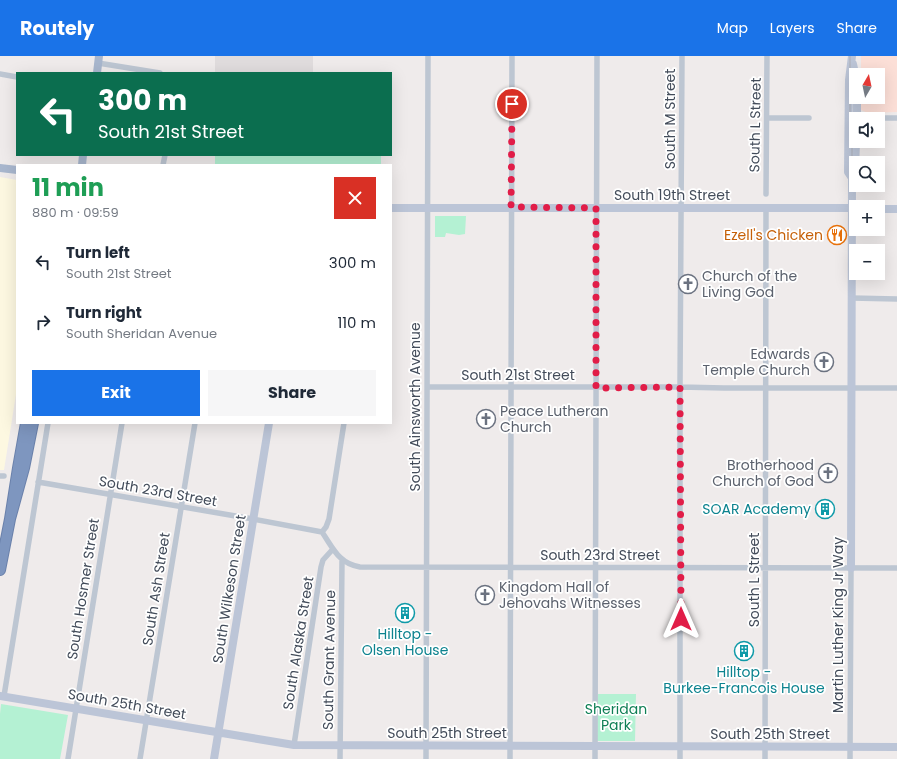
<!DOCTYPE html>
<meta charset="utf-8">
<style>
:root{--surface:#fff;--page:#f6f6f7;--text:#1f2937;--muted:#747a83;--accent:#1a73e8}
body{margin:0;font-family:Poppins,sans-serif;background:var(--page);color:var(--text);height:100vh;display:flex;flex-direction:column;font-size:15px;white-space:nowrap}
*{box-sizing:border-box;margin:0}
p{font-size:13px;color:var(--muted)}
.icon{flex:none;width:22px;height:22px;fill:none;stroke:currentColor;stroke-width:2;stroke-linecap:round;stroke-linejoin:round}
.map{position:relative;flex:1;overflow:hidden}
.details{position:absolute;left:16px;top:108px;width:376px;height:260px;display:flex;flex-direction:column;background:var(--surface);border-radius:0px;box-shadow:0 4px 16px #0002}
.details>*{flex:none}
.top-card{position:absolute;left:16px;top:16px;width:376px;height:84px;border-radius:0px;box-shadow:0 4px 16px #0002;background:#0b6e4f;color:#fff;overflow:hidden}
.needle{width:26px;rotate:9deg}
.tools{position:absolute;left:849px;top:12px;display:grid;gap:8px}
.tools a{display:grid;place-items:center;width:36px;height:36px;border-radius:0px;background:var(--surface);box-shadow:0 4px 16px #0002;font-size:20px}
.pin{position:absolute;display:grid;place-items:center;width:34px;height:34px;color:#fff;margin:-17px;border:2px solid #fff;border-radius:50%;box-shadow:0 1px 4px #0007}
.me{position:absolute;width:44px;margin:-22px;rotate:0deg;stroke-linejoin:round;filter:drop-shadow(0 0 3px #0008)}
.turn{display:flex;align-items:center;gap:14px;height:84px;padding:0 16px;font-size:18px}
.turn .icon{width:52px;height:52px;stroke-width:2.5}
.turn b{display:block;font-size:28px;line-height:34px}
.round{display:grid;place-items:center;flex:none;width:42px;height:42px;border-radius:0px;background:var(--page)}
.headline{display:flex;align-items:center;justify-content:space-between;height:68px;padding:0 16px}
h1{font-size:24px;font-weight:700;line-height:30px;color:#1e9e55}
.button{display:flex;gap:8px;margin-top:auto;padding:8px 16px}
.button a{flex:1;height:46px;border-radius:0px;background:var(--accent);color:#fff;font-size:16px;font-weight:700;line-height:46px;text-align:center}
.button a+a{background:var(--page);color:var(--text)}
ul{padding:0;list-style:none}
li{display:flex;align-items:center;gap:12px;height:60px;padding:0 16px}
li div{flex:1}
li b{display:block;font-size:15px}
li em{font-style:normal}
header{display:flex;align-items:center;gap:24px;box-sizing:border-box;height:56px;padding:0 20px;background:var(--accent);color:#fff}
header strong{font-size:19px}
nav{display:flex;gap:22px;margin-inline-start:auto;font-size:14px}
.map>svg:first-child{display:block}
</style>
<header>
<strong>Routely</strong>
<nav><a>Map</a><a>Layers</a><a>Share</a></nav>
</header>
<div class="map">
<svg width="897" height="703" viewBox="0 0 897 703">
<rect width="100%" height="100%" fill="#efebeb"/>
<path fill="#fdf8e1" d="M 0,121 L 17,124 L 17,332 L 4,414 L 0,414 Z"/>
<path fill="#e0dcdd" d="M 215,0 L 313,0 L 313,17 L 215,17 Z"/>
<path fill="#fcdfd7" d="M 861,0 L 897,0 L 897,56 L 868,57 L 861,54 L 861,41 L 878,41 L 878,19 L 861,19 Z"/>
<path fill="#b4f1d3" d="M 215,99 L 381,99 L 381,109 L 215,109 Z
M 435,160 L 466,160 L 465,178 L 459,179 L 446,177 L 445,181 L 435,181 Z
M 598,638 L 636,638 L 635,685 L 597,685 Z
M 1,648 L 68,659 L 60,703 L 0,703 L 0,658 Z"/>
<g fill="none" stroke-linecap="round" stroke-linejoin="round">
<g stroke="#6a81ab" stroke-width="12">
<path id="highway" d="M 26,367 L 18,412 L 10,463 L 24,412 L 33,367
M 0,514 L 10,463"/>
</g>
<path stroke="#bdc6d2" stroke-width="5.5" d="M 98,7 L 160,17
M 0,18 L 17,21
M 767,62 L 809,62
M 853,62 L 897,62
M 163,109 L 165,99
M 766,138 L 767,0
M 851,242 L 897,243
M 427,331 L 680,331 L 724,332 L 897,332
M 0,420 L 4,420
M 38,426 L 253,463 L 322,476
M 322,476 C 333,492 339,508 360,511 L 897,512
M 322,476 L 326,471 L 329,463 L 344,367
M 4,640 L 48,367
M 294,689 L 321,511 L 323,504 L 333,493
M 68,703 L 122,367
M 140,703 L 195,367
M 340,703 L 342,505
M 426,703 L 428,0
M 510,703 L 512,0
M 595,703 L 597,0
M 680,703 L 680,331 L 682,0
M 765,703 L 766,152
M 850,703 L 851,512"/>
<path stroke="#bcc5d7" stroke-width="8" d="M 853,8 L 856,22
M 857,41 L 857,63
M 852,122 L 855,116 L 856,85
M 391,152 L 856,152
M 878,153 L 897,153
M 851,512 L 852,122 L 848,116 L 849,24 L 852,0
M 0,640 L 294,689 L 897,691
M 214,703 L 269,367"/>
<path stroke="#a8b6cd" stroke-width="8" d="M 97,17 L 99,0
M 82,109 L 83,99
M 0,112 L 17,114"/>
<use href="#highway" stroke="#7e96bf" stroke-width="10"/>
<path stroke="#adafb7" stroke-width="1" d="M 850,0 L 850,57 L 852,72 L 852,118"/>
</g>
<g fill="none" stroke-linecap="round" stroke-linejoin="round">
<path stroke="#e11d48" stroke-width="7" stroke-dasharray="0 12.6" d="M 512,48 L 511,151 L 596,152 L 596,332 L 680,331 L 681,563"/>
</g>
<defs>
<g id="restaurant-ring" transform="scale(1)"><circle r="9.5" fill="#fff" stroke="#e8710a" stroke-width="1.5"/><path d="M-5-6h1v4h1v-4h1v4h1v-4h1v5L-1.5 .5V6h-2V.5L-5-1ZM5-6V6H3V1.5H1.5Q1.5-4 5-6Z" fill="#e8710a"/></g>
<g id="church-ring" transform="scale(1)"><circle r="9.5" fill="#fff" stroke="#6b7280" stroke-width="1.5"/><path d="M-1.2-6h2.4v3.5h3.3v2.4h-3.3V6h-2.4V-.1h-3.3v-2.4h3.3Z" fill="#6b7280"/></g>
<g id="building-ring" transform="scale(1)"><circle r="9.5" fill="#fff" stroke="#0f9aa8" stroke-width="1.5"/><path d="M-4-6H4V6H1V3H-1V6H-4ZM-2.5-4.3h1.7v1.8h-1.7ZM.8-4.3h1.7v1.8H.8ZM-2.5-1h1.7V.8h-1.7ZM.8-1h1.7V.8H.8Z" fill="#0f9aa8"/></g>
</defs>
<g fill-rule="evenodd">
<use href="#restaurant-ring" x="837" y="179"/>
<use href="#church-ring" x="688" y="228"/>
<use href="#church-ring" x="824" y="306"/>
<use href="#church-ring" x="486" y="363"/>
<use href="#church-ring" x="828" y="417"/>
<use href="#building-ring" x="825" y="453"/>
<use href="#church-ring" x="485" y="539"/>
<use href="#building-ring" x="405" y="557"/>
<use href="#building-ring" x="744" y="595"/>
</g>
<g text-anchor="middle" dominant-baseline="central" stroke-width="3.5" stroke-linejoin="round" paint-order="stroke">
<g font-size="14" fill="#434c5a" stroke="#fff">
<text transform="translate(670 63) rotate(-90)">South M Street</text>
<text transform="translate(755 69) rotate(-89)">South L Street</text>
<text x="672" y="139">South 19th Street</text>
<text x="518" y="319">South 21st Street</text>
<text transform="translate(415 351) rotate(-90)">South Ainsworth Avenue</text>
<text transform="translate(158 435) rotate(10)">South 23rd Street</text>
<text x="600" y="499">South 23rd Street</text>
<text transform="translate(754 524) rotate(-90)">South L Street</text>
<text transform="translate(83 533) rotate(-81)">South Hosmer Street</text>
<text transform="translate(156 533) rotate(-81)">South Ash Street</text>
<text transform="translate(229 533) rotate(-81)">South Wilkeson Street</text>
<text transform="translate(838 569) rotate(-90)">Martin Luther King Jr Way</text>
<text transform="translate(298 587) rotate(-81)">South Alaska Street</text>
<text transform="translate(329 604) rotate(-89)">South Grant Avenue</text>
<text transform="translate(127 648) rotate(10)">South 25th Street</text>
<text x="447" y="677">South 25th Street</text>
<text x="770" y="678">South 25th Street</text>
</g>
<g font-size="14" fill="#c56008" stroke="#fff" text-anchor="end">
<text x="823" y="179">Ezell's Chicken</text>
</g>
<g font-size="14" fill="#5b616d" stroke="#fff" text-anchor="start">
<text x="702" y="220">Church of the<tspan x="702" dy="16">Living God</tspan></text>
<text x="810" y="298" text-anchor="end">Edwards<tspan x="810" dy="16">Temple Church</tspan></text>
<text x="500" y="355">Peace Lutheran<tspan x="500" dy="16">Church</tspan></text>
<text x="814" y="409" text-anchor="end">Brotherhood<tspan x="814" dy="16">Church of God</tspan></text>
<text x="499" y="531">Kingdom Hall of<tspan x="499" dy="16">Jehovahs Witnesses</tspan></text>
</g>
<g font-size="14" fill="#0d838f" stroke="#fff">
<text x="811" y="453" text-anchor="end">SOAR Academy</text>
<text x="405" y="578">Hilltop -<tspan x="405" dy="16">Olsen House</tspan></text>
<text x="744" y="616">Hilltop -<tspan x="744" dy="16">Burkee-Francois House</tspan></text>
</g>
<g font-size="14" fill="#0f7f55" stroke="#fff">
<text x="616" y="653">Sheridan<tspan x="616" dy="16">Park</tspan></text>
</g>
</g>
</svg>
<div class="tools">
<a><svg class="needle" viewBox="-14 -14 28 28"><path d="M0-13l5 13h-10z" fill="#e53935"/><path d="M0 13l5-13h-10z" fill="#747a83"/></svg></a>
<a><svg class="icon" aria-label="sound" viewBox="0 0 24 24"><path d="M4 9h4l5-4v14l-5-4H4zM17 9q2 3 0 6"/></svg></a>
<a><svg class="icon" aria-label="search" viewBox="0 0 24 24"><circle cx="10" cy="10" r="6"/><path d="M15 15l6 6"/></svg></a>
<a>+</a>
<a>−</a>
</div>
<div class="pin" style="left:512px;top:48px;background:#d93025"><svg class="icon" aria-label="arrive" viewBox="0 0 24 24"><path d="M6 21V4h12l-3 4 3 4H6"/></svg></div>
<svg class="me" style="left:681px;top:563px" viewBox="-20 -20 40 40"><path d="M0-17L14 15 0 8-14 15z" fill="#e11d48" stroke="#fff" stroke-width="4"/></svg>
<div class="top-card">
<div class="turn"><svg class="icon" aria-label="left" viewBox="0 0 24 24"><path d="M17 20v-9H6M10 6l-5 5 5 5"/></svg><div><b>300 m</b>South 21st Street</div></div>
</div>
<section class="details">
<div class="headline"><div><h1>11 min</h1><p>880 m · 09:59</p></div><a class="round" style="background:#d93025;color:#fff"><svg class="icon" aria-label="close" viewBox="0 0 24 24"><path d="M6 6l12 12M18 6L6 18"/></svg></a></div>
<ul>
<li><svg class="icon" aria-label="left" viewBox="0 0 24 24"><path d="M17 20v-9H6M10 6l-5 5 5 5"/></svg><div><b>Turn left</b><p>South 21st Street</p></div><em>300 m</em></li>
<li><svg class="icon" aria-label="right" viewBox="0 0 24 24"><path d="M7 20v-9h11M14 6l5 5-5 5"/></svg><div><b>Turn right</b><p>South Sheridan Avenue</p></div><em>110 m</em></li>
</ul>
<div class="button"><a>Exit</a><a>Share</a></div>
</section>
</div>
